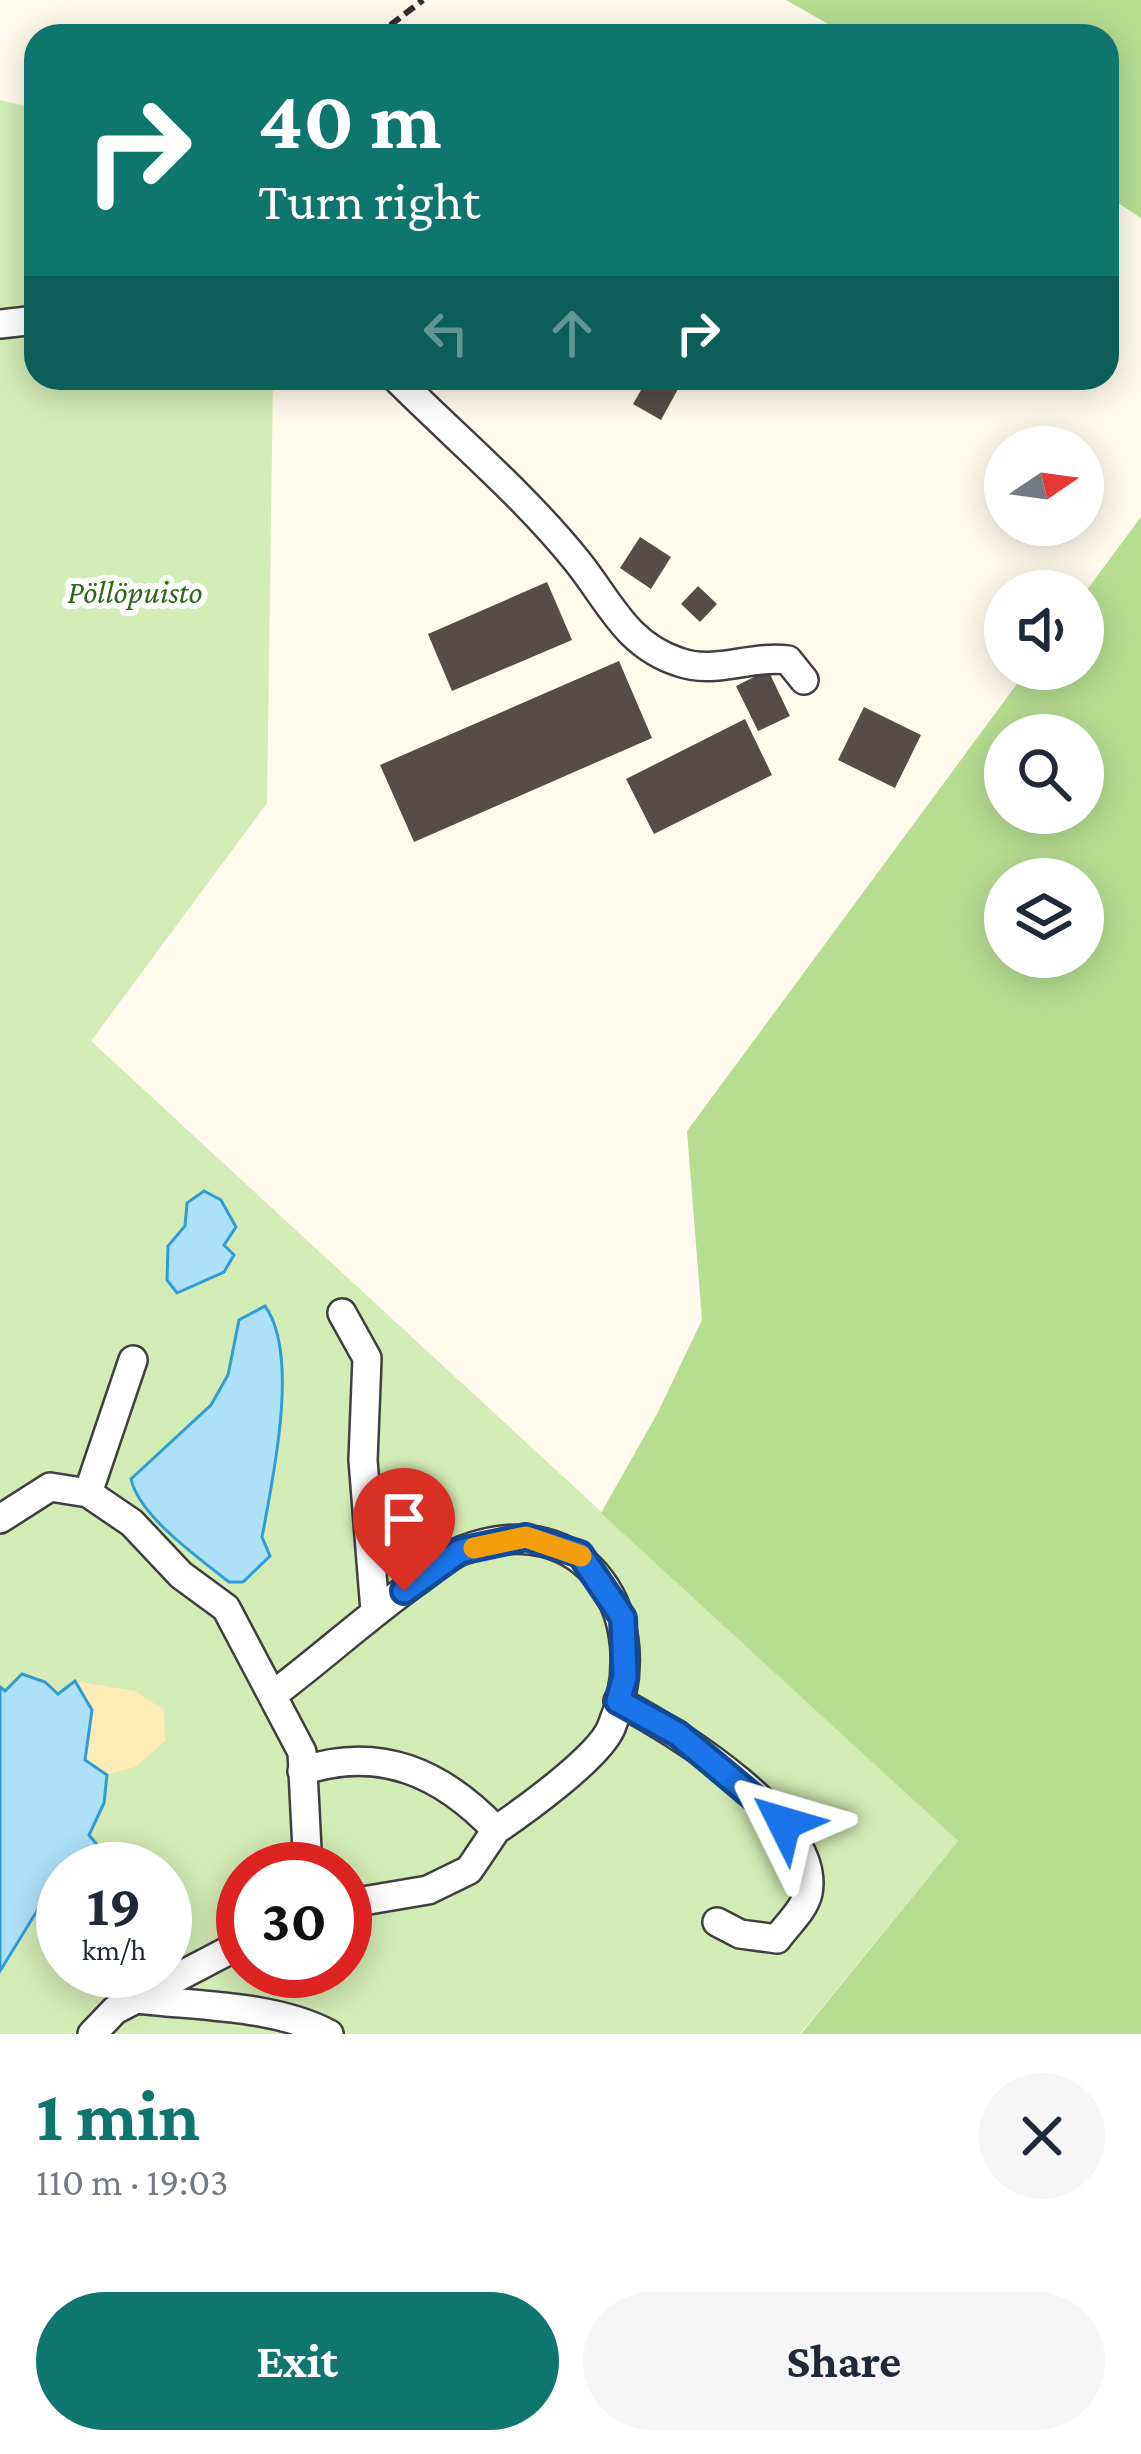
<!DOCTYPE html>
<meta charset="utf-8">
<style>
:root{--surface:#fff;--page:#f6f6f7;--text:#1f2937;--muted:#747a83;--accent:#0f766e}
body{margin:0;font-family:"Crimson Pro",serif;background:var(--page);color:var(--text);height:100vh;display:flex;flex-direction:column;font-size:45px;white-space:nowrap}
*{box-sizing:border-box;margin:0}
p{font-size:39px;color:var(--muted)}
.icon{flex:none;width:66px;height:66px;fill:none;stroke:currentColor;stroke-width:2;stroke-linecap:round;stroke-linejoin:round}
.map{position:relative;height:2034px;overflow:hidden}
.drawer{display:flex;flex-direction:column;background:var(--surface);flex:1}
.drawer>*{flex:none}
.top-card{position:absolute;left:24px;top:24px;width:1095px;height:366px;border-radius:36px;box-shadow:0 6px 30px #0003;background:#0f766e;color:#fff;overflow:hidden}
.needle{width:78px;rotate:77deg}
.controls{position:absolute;left:984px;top:426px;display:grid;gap:24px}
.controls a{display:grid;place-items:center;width:120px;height:120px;border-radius:50%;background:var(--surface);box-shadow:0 6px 30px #0003;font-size:60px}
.speed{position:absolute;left:36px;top:1842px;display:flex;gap:24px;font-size:60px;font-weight:700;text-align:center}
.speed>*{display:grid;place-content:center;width:156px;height:156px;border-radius:50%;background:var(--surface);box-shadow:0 6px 30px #0003;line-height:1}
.speed small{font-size:30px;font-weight:400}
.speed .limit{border:18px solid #d22;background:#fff;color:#111}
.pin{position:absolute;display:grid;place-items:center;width:102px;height:102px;color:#fff;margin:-123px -51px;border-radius:50% 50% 50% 0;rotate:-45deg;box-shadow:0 0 12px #0007}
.pin .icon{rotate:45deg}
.me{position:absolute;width:132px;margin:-66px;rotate:310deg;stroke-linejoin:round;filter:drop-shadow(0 0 9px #0008)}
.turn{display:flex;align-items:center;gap:42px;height:252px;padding:0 36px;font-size:54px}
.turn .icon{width:156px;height:156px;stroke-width:2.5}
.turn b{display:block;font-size:84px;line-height:102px}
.lanes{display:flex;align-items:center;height:114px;padding:0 36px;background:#0003;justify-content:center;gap:60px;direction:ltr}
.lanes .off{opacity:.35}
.round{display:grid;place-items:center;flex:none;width:126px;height:126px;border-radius:63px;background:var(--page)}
.overview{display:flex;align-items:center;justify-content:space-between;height:204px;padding:0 36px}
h1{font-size:72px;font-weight:700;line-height:90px;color:var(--accent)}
.action{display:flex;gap:24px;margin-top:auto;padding:24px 36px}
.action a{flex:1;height:138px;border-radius:72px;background:var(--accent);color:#fff;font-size:48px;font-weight:700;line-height:138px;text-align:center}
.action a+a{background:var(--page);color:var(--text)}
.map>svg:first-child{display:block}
</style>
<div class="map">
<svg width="1141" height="2034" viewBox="0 0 1141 2034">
<rect width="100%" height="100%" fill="#fffaec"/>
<path fill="#d3ebb4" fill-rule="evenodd" d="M 0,100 L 36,109 L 36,378 L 273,378 L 267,803 L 91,1041 L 958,1841 L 800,2034 L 0,2034 ZM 63,1869 L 165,1869 L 165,1971 L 63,1971 ZM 243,1869 L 345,1869 L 345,1971 L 243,1971 Z"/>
<path fill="#b7dd92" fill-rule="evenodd" d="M 786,0 L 1141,0 L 1141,218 L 1107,196 L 1107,36 L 849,36 Z
M 1141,517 L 1141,2034 L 801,2034 L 958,1841 L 601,1513 L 657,1414 L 702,1320 L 687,1131 L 1028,669 L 1083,669 L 1083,595 ZM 1005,735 L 1083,735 L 1083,813 L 1005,813 ZM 1005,879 L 1083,879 L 1083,957 L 1005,957 Z"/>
<path fill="#feeab5" d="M 75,1681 L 135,1691 L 164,1710 L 165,1741 L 135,1767 L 107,1775 L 85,1760 L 92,1710 Z"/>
<path fill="#aee1f9" stroke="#309bd5" stroke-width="3" d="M 204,1191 L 221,1200 L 236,1227 L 224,1245 L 234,1255 L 224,1272 L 177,1293 L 167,1280 L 168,1246 L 185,1226 L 187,1203 Z
M 265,1306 C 300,1354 273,1478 262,1537 L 270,1556 L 243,1582 L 229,1582 C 199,1558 139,1516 131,1479 L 211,1405 L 228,1375 L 239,1320 Z
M 22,1674 L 45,1682 L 58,1694 L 75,1681 L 92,1710 L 85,1760 L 107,1775 L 104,1803 L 89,1835 L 104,1853 L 89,1869 L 63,1869 L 60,1901 L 40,1906 L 0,1971 L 0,1687 L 5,1691 Z"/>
<path fill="#564d48" d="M 648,378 L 684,378 L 661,420 L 633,404 Z
M 640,537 L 671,557 L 651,589 L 620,568 Z
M 547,582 L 572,640 L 452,691 L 428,634 Z
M 698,586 L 717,604 L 700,622 L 681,604 Z
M 619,661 L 652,738 L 414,842 L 380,765 Z
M 768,670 L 790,716 L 758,731 L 736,686 Z
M 864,707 L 921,735 L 895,788 L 838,760 Z
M 745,719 L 772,775 L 654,834 L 626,779 Z"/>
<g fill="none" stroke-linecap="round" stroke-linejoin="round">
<g stroke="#404040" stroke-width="32">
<path id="minor" d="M 0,324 L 36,320
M 396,378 C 456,438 524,495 577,561 C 610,602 626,645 679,662 C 715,675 751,655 788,660 L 804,680
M 342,1313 L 367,1358 L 363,1460 L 375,1611
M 88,1493 L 133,1360
M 0,1519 L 50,1487 L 88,1493 L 132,1523 L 181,1575 L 226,1608 L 302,1752 L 308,1869
M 274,1694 C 323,1657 368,1616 417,1581 C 431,1571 447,1556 463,1550 C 587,1503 657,1619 611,1728 C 598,1758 524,1811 496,1830 C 442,1773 380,1745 302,1771
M 618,1701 C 674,1731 822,1820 808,1893 C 805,1909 786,1926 777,1939 L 740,1934 L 717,1922
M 345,1904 L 428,1890 L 469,1870 L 496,1830
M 137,1999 C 197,2006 275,2005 329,2034
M 92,2034 L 115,2010 L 243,1943"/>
</g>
<path stroke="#2f2f2f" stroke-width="6" stroke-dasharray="12 6" stroke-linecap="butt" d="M 376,36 L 423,0"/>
<use href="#minor" stroke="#fff" stroke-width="27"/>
</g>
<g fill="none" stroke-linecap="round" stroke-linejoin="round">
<g stroke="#114b97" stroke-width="30">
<path id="route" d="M 404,1591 L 460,1551 L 526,1537 L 580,1554 L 623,1618 L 625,1677 L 618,1701 L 678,1734 L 784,1823"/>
</g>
<use href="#route" stroke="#1a73e8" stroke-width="21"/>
<path stroke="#f59e0b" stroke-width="21" d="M 474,1548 L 526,1537 L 581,1556"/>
</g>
<g text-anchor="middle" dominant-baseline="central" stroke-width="12" stroke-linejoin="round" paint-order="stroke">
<g font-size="33" font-style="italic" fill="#2d6819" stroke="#fff">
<text x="135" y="591">Pöllöpuisto</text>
</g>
</g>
</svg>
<div class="controls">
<a><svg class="needle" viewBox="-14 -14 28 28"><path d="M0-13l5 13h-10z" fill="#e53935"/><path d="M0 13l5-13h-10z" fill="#747a83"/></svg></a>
<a><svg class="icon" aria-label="sound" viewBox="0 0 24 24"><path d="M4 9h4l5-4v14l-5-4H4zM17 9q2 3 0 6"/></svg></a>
<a><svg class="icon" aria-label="search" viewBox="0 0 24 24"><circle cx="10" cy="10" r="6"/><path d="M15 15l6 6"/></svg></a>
<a><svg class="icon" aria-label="layers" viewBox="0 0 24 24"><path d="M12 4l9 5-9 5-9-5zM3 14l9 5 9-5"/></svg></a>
</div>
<div class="speed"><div>19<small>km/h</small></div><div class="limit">30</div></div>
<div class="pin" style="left:404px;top:1591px;background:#d93025"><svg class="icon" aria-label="arrive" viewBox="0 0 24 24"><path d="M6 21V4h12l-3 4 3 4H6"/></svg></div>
<svg class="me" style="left:784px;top:1823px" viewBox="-20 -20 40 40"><path d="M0-17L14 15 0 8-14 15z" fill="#1a73e8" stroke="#fff" stroke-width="4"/></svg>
<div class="top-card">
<div class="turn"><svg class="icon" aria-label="right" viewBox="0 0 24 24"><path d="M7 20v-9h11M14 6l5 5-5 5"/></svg><div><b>40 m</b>Turn right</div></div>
<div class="lanes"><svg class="icon off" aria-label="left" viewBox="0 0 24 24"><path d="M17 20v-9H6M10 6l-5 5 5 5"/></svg><svg class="icon off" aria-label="ahead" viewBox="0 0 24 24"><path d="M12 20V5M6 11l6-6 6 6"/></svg><svg class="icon" aria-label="right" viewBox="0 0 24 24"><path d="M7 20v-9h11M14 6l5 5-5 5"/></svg></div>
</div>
</div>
<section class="drawer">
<div class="overview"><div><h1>1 min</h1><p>110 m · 19:03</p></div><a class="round"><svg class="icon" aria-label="close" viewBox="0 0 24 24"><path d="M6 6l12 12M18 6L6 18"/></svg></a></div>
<div class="action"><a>Exit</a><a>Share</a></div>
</section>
